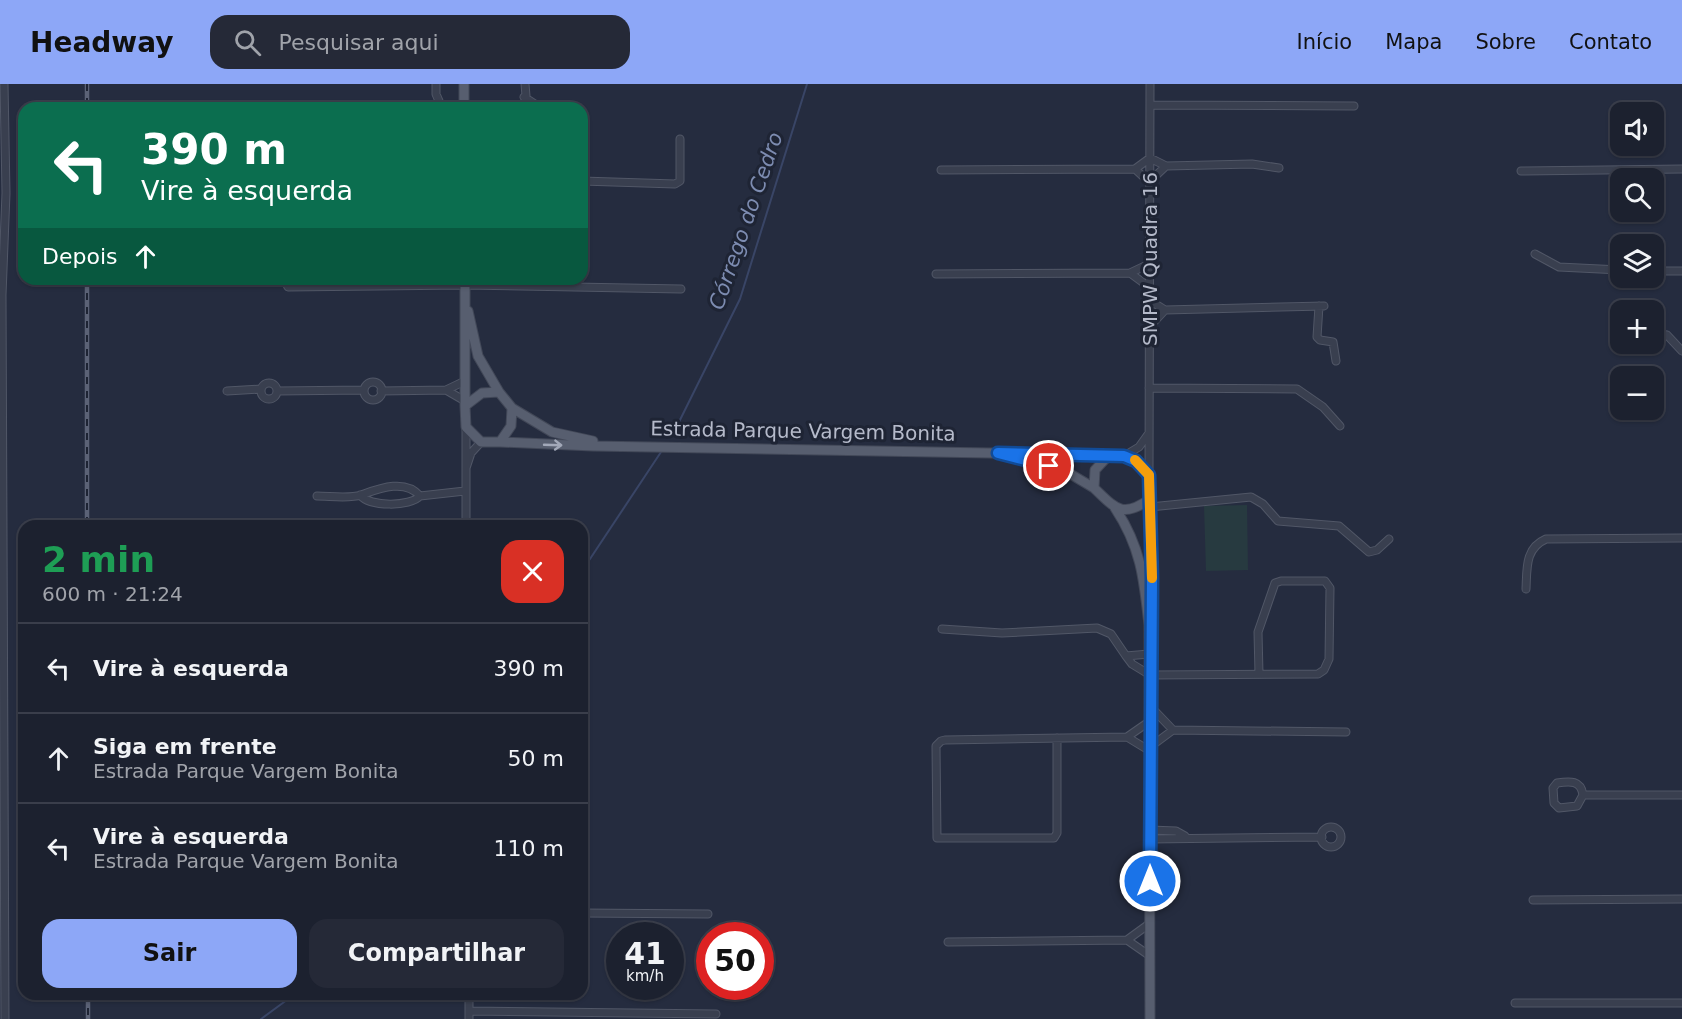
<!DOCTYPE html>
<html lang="pt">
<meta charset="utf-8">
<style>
:root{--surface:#1c212f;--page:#252937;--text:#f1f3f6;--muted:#a0a3aa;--line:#3a3e4b;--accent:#8da7f7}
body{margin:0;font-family:"DejaVu Sans",sans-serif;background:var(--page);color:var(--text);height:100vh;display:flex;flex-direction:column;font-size:22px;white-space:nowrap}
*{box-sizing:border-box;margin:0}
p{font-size:20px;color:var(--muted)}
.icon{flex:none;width:33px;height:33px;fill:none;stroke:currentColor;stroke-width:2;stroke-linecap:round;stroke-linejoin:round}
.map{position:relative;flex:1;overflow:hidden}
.details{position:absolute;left:18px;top:436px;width:570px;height:480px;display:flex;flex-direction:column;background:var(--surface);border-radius:18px;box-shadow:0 2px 4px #0004,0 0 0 2px var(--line)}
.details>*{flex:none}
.top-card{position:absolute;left:18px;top:18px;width:570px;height:183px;border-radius:18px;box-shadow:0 2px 4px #0004,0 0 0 2px var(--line);background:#0b6e4f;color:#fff;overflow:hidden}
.tools{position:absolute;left:1610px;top:18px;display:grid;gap:12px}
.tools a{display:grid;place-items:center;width:54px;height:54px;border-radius:12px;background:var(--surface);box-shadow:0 2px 4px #0004,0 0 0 2px var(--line);font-size:30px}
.speed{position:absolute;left:606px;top:838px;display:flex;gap:12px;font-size:30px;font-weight:700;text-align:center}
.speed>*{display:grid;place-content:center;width:78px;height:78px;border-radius:50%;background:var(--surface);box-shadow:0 2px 4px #0004,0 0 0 2px var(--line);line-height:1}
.speed small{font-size:15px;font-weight:400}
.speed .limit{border:9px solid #d22;background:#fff;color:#111}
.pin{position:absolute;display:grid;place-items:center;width:51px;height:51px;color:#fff;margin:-26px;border:3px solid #fff;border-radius:50%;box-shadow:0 2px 6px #0007}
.me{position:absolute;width:66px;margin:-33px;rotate:0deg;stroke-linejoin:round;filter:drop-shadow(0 0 4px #0008)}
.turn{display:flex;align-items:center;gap:21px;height:126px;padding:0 24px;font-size:27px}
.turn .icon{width:78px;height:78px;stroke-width:2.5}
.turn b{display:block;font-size:42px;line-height:51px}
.then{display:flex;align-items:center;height:57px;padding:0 24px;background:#0003;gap:12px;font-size:22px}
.round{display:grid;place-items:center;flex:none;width:63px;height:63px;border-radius:18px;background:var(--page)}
.summary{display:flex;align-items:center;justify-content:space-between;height:102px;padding:0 24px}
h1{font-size:36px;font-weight:700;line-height:45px;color:#1e9e55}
.primary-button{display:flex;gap:12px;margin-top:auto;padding:12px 24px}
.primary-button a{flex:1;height:69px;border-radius:18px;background:var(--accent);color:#111;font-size:24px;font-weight:700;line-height:69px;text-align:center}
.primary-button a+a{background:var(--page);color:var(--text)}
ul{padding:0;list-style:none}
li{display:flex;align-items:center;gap:18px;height:90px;padding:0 24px;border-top:2px solid var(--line)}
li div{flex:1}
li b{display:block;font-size:22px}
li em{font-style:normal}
header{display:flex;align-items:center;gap:36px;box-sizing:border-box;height:84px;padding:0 30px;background:var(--accent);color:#111}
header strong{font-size:28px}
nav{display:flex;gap:33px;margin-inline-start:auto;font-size:21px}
.search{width:420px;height:54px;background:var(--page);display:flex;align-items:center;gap:15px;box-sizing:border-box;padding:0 21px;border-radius:18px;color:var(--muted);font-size:22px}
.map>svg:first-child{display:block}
</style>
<header>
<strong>Headway</strong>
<div class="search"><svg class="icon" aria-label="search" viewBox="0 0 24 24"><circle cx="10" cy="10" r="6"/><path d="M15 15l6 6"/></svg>Pesquisar aqui</div>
<nav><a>Início</a><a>Mapa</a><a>Sobre</a><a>Contato</a></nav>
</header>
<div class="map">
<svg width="1682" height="935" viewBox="0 0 1682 935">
<rect width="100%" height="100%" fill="#252c3f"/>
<path fill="#273a40" d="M 1247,421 L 1248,486 L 1206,487 L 1204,422 Z"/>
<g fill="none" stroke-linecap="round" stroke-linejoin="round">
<path stroke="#394566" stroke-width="2" d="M 673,350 L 740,215 L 807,0
M 582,487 L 661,368
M 261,935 L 295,910"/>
<g stroke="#515767" stroke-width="9">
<path id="minor" d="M 4,0 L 6,109 L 2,211 L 5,935
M 436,0 L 436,10 L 442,24
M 525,0 L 527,24
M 524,13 L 541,24
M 1150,21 L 1354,22
M 1135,85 L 1149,98 L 1166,82
M 941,86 L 1135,85 L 1150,74 L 1166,82 L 1252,80 L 1279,84
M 1521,87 L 1682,85
M 582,97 L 675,100 L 680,97 L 680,55
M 1535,170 L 1559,183 L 1620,186
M 1653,187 L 1682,187
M 1130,189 L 1149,203
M 936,190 L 1130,189 L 1149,180
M 284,195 L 288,203 L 464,201 L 681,205
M 1149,216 L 1165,226 L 1324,222
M 1319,222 L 1317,253 L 1320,256 L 1333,258 L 1336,277
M 1150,242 L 1165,226
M 1653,249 L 1667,251 L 1682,267
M364 307a9 9 0 1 1 18 0a9 9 0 1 1-18 0Z
M261 307a8 8 0 1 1 16 0a8 8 0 1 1-16 0Z
M 1149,304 L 1297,305 L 1323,323 L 1340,342
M 446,306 L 465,317
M 227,307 L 261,305
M 277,307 L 364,306
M 381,307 L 446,306 L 465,297
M 1124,372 L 1139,363 L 1149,349
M 466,384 L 471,369 L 481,358
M 1149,391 L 1150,0
M 360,411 C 370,423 410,423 420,412
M 317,412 C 330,412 349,415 361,411 C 378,405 405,394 420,412 L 465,407
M 1150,423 L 1251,413 L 1263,420 L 1278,437 L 1339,442 L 1369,468 L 1377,466 L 1389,455
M 466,442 L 466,343
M 1526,505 C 1527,484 1525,464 1546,455 L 1682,454
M 942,545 L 1002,549 L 1097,544 L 1111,550 L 1126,572 L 1149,570
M 1126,572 L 1132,580 L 1150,591 L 1318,590 L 1324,586 L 1329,575 L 1330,504 L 1325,497 L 1281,497 L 1275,499 L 1258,548 L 1259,590
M 1150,622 L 1173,646
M 1127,653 L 1150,637
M 1057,654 L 1057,749 L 1054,754 L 937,754 L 936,662 L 941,657 L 945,656 L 1127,653 L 1150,667
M 1150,663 L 1173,646 L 1346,648
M 1583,711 C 1581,696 1570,697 1557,699 L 1553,704 L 1554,719 L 1559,724 L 1577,722 L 1583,711 L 1682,711
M1321 753a10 10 0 1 1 20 0a10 10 0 1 1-20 0Z
M 1150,746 L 1176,747 L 1185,752
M 1150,755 L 1322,753
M 1533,816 L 1682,815
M 582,829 L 708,830
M 1127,856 L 1150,872
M 948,858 L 1127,856 L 1149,840
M 1515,919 L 1682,919
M 469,927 L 716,930
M 469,935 L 469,910"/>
</g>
<g stroke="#424858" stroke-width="11">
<path id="major" d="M 464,24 L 464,0
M 465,195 L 465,322
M 468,227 L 478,272 L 499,308
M 499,308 L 512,324 L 511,342 L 500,358 L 481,358 L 466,343 L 465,322 L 482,309 Z
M 512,324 L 552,348 L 593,357
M 500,358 L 593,362 L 1109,371
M 1109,371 C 1142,374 1149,382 1150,415 C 1122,435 1115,424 1094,404 L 1095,386 Z
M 1018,373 L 1067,388 L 1094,404
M 1150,415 L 1152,515
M 1115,424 C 1141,463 1144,495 1149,541 L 1150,935"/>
</g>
<use href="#minor" stroke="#393f4f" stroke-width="7"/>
<use href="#major" stroke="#575e6f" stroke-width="9"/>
<g stroke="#5b6276" stroke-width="4.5">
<path id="rail" d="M 87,0 L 87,24
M 87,195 L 87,442
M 88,910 L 88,935"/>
</g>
<use href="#rail" stroke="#1e2434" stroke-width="2" stroke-dasharray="7" stroke-linecap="butt"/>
</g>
<defs><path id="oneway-shaft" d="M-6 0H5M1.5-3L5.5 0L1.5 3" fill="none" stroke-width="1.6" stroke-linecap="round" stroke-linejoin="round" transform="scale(1.5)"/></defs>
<use stroke="#a2a8b8" href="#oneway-shaft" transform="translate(553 361) rotate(2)"/>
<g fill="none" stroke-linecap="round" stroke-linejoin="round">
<g stroke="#114b97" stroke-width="15">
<path id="route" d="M 1049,382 L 998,369 L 1124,372 L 1136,377 L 1149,391 L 1152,495 L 1150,797"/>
</g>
<use href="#route" stroke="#1a73e8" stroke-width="10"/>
<path stroke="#f59e0b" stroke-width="10" d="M 1135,376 L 1149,391 L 1152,494"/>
</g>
<g text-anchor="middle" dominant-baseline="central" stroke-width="6" stroke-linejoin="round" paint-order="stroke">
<g font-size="20" fill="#b5baca" stroke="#1e2434">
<text transform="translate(1150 175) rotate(-90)">SMPW Quadra 16</text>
<text transform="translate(803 347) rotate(1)">Estrada Parque Vargem Bonita</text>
</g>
<g font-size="21" font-style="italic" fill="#7d8cb1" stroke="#1e2434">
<text transform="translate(746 137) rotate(-71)">Córrego do Cedro</text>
</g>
</g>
</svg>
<div class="tools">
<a><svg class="icon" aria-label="sound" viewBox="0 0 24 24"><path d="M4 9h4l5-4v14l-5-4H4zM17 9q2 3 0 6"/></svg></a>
<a><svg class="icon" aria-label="search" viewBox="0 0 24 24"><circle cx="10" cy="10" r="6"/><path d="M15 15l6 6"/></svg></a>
<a><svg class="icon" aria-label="layers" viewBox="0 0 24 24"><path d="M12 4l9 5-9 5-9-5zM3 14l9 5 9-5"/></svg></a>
<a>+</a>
<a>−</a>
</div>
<div class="speed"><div>41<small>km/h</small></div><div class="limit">50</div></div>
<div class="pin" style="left:1049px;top:382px;background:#d93025"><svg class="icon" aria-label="arrive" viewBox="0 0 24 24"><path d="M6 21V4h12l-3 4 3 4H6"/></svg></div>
<svg class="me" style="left:1150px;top:797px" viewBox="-20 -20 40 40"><circle r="17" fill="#1a73e8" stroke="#fff" stroke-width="3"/><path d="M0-11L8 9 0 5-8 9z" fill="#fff"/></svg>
<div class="top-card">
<div class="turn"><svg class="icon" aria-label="left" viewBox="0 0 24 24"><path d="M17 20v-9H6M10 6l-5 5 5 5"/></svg><div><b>390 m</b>Vire à esquerda</div></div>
<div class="then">Depois<svg class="icon" aria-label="ahead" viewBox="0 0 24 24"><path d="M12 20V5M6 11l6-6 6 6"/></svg></div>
</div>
<section class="details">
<div class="summary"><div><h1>2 min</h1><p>600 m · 21:24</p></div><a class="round" style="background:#d93025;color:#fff"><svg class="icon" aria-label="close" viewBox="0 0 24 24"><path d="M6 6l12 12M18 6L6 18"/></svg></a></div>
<ul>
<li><svg class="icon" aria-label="left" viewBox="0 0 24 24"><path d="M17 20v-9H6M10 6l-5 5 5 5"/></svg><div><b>Vire à esquerda</b></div><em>390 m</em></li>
<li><svg class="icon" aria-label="ahead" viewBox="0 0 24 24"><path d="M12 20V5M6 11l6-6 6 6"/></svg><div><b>Siga em frente</b><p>Estrada Parque Vargem Bonita</p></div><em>50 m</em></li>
<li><svg class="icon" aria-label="left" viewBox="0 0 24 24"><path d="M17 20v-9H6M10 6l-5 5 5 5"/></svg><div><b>Vire à esquerda</b><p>Estrada Parque Vargem Bonita</p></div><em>110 m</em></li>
</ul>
<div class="primary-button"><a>Sair</a><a>Compartilhar</a></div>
</section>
</div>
